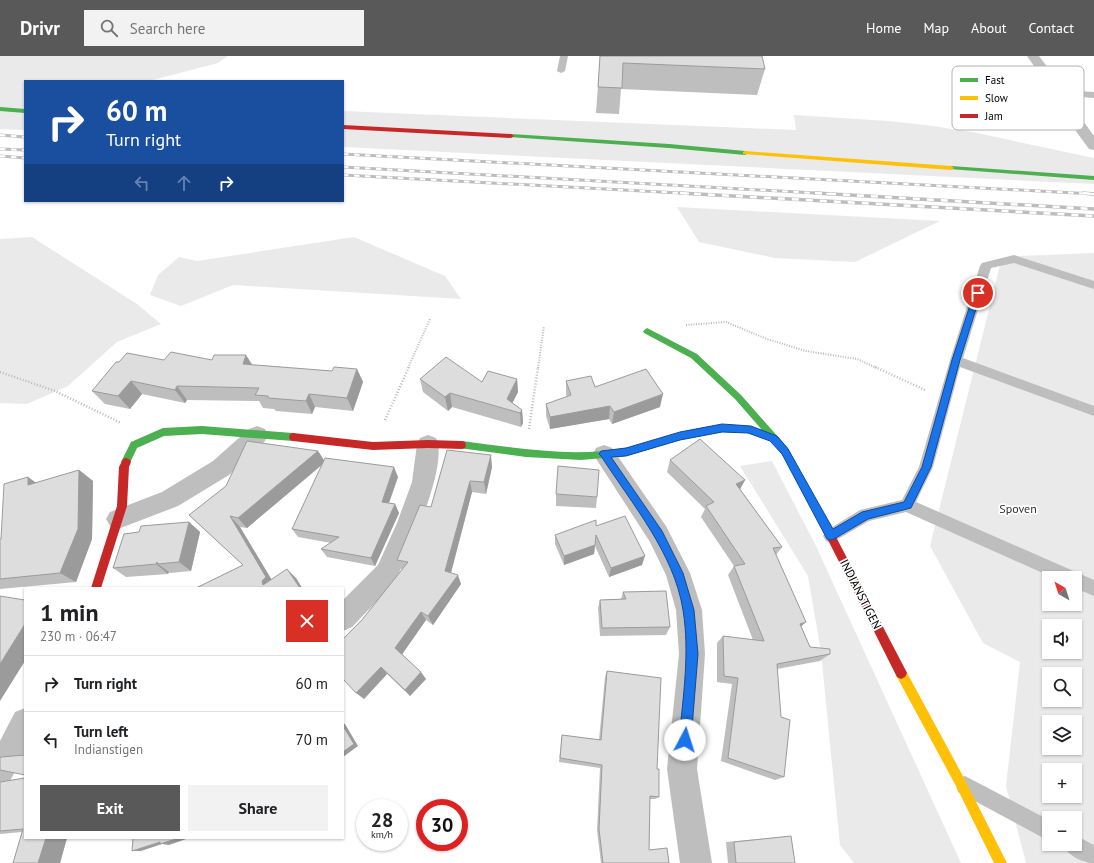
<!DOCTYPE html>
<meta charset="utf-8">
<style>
:root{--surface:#fff;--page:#f2f2f2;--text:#202124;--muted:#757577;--line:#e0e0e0;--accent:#595959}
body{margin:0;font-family:"PT Sans",sans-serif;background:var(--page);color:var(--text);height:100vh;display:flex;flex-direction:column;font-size:15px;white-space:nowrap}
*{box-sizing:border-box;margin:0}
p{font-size:13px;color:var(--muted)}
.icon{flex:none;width:22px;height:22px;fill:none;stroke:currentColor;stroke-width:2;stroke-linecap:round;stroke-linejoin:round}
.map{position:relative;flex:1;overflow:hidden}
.panel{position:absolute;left:24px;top:531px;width:320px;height:252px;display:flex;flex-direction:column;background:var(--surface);border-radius:0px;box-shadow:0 1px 3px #0004}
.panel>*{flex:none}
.top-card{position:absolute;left:24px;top:24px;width:320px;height:122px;border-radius:0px;box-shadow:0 1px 3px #0004;background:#1a4fa0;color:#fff;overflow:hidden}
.needle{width:26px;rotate:321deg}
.tools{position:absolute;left:1042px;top:515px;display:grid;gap:8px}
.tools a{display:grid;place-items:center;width:40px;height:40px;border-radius:0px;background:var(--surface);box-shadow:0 1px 3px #0004;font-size:20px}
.speed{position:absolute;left:356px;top:743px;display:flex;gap:8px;font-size:20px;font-weight:700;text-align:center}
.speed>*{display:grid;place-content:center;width:52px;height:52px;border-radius:50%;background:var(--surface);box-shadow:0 1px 3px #0004;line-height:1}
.speed small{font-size:10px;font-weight:400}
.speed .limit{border:6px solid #d22;background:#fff;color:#111}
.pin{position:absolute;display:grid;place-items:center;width:34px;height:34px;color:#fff;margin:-17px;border:2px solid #fff;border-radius:50%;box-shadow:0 1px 4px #0007}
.me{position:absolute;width:44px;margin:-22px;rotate:5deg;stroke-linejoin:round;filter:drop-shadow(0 0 3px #0008)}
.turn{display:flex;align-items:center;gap:14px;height:84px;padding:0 16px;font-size:18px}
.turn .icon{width:52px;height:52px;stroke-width:2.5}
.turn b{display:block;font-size:28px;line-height:34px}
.lanes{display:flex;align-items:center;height:38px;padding:0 16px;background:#0003;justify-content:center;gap:20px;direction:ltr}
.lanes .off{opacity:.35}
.round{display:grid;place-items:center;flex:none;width:42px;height:42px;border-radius:0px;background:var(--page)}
.headline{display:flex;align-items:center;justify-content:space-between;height:68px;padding:0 16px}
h1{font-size:24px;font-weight:800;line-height:30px}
.cta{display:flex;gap:8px;margin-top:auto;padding:8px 16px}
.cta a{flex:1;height:46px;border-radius:0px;background:var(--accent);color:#fff;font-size:16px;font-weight:800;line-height:46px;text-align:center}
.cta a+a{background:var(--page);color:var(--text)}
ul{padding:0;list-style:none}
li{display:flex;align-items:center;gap:12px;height:56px;padding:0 16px;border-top:1px solid var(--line)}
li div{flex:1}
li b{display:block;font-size:15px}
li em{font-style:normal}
header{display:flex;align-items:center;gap:24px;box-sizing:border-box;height:56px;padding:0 20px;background:var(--accent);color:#fff}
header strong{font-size:19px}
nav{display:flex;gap:22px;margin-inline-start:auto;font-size:14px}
.search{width:280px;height:36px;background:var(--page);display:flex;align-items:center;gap:10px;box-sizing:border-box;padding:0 14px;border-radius:0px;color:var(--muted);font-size:15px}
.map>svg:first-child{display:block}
</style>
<header>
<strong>Drivr</strong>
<div class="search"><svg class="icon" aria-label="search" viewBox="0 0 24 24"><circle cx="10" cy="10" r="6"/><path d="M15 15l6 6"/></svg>Search here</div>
<nav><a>Home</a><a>Map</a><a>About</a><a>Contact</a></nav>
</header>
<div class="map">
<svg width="1094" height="807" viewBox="0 0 1094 807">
<rect width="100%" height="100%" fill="#fff"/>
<path fill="#eaeaea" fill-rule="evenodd" d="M 0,0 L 228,0 L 218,7 L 149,25 L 25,25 L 25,74 L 0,73 Z
M 343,55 L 796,74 L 794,59 L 888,65 L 926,69 L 972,76 L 1094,102 L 1094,128 L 343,91 Z
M 677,151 L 940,165 L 855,206 L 775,202 L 699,186 Z
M 32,181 L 137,248 L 161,268 L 117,286 L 68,330 L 27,348 L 0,347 L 0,183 Z
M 354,181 L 445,220 L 461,243 L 233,229 L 181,250 L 150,239 L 158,219 L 179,201 L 197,205 Z
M 1094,197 L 1094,807 L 1026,807 L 1006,730 L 1020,606 L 983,587 L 930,490 L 1001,205 L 1019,200 ZM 1049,522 L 1075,522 L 1075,548 L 1049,548 ZM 1049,570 L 1075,570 L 1075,596 L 1049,596 ZM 1049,618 L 1075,618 L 1075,644 L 1049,644 ZM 1049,666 L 1075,666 L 1075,692 L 1049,692 ZM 1049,714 L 1075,714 L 1075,740 L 1049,740 ZM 1049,762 L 1075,762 L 1075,788 L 1049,788 Z
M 772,405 L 816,490 L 961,807 L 854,807 L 840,789 L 821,596 L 808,520 L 740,410 Z"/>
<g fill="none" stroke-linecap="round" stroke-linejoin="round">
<path stroke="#b8b8b8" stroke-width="2" stroke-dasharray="1 1.5" stroke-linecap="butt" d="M 686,269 L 726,266 L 767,283 L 806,295 L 857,303 L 877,312
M 408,312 L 430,263
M 538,312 L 544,270"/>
<path stroke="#b8b8b8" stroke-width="2.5" stroke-dasharray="1 2" stroke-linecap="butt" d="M 875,311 L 925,334
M 0,316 L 55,335 L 121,367
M 385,364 L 409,311
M 529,373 L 538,311"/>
<path fill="#bebebe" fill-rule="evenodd" d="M 560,0 L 568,0 L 565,15 L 561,17 L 557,15 Z
M 1060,34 L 1094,36 L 1094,42 L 1057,39 L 1056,37 L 1057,35 Z
M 1014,199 L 1094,225 L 1094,233 L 1014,207 L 991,212 L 963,302 L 1094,350 L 1094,360 L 960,311 L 933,411 L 916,446 L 1094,524 L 1094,540 L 1075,532 L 1075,522 L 1054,522 L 906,456 L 869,465 L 831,487 L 826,485 L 823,480 L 826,475 L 860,454 L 902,444 L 919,411 L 950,304 L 980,210 L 982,207 Z
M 965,720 L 1049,764 L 1049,785 L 958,736 L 956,729 L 958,722 Z
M 1075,779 L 1094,789 L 1094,807 C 1082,807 1067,799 1062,788 L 1075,788 Z"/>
<path fill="#bebebe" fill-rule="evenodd" d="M 1027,0 L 1039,0 L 1067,37 L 1073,51 L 1094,80 L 1094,94 L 1089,93 L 1059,52 L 1053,37 Z
M 257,370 L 265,373 L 268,379 L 265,385 L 229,419 L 178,450 L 118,473 L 110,470 L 106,463 L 110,456 L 162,436 L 213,405 L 249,373 Z
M 428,379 L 436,382 C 449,408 411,490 399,517 L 396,525 L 352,571 L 343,575 L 343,544 L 378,509 L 397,467 L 412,426 L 417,388 L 420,382 Z
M 604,389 L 612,392 L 666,470 L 690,517 L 702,554 L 705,598 L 697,713 L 712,807 L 680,807 L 667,713 L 679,598 L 676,554 L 666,519 L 650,486 L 593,398 L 596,392 Z
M 25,652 L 25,696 L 10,725 L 0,730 L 0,685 L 15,656 Z"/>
<path fill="#4caf50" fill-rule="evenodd" d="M 0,51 L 25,53 L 25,57 L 0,55 Z
M 511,78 L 669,88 L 745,95 L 748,97 L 745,99 L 669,92 L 509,81 L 508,80 Z
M 951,110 L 1094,120 L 1094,124 L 949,113 L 948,112 Z
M 647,272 L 697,298 L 741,339 L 788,392 L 835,479 L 837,482 L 835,485 L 832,486 L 829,485 L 782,398 L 770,384 L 748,377 L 723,376 L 680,384 L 626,400 L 581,404 L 526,401 L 459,392 L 458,389 L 459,386 L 462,385 C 516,392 572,402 625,392 C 634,391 643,387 652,385 C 687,374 726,362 762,374 L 735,343 L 691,302 L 644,277 L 643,275 Z
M 202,370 L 293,377 L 296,378 L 297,381 L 296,384 L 293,385 L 202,378 L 164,380 L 137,392 L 129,409 L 123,409 L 121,406 L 131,386 L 163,372 Z"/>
<path fill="#ffc107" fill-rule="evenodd" d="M 745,95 L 951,110 L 954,112 L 951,114 L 743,98 L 743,96 Z
M 901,611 L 905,613 L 964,722 L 1007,807 L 994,807 L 956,730 L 897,621 L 895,617 L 897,613 Z"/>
<path fill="#c62828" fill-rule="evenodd" d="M 343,69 L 511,78 L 514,80 L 511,82 L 343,73 Z
M 293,377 L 373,386 L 428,384 L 462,385 L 465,386 L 466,389 L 465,392 L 462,393 L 428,392 L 373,394 L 293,385 L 290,384 L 289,381 L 290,378 Z
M 126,402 L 129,403 L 131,406 L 129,411 L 127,450 L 101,532 L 91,532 L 117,450 L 119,411 L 123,403 Z
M 832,478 L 835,479 L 905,613 L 907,617 L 905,621 L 901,623 L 897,621 L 827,482 L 829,479 Z"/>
<g stroke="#bdbdbd" stroke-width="3">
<path id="rail-far1" d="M 0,79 L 25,81
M 0,93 L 25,94
M 343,98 L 1094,138
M 0,100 L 25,102
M 343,111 L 833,138
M 343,119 L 698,138"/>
</g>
<g stroke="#bdbdbd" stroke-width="3.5">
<path id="rail" d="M 680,137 L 1094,160
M 815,137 L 1094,153
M 1083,137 L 1094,138"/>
</g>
<use href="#rail-far1" stroke="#fff" stroke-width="2" stroke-dasharray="5.5" stroke-linecap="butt"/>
<use href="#rail" stroke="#fff" stroke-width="2.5" stroke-dasharray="7" stroke-linecap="butt"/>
</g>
<path fill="#bebebe" d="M 600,0 L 765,13 L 757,39 L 621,33 L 619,58 L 596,57 Z
M 164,304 L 212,304 L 252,309 L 332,315 L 357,313 L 363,326 L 353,355 L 315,351 L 312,358 L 276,355 L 274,353 L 263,352 L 259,345 L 187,344 L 185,347 L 142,338 L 130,353 L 105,348 L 92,335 L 119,306 Z
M 420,323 L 482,326 L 517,323 L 518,336 L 512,347 L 522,354 L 523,367 L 521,371 L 452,351 L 448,355 L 423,336 Z
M 566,325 L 595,331 L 660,351 L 612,368 L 609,363 L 550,373 L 546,360 L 546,348 L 567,341 L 566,338 Z
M 447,394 L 492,411 L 486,438 L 472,436 L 451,517 L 461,528 L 433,569 L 426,564 L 402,598 L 426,623 L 410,640 L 387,618 L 364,643 L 361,565 L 402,514 L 397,504 L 431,451 Z
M 318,395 L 324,404 L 398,421 L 389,447 L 395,448 L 399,457 L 375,510 L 327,501 L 321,493 L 331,487 L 298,481 L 292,473 L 322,409 L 247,472 L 240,471 L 271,523 L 296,522 L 302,532 L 196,532 L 243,509 L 189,459 Z
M 670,404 L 745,424 L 740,433 L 782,491 L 776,499 L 801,570 L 810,591 L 830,598 L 820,605 L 777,613 L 784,721 L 775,724 L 721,705 L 732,628 L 717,626 L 717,587 L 723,580 L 753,584 L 728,519 L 734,510 L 701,461 L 705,453 L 667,416 Z
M 79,414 L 93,425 L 92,483 L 76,526 L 0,533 L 0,483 L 1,483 L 28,421 L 36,427 Z
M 556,438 L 597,441 L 596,452 L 556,450 Z
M 189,466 L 200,476 L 191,515 L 170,517 L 169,516 L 168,518 L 126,521 L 113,512 L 139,476 Z
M 596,470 L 642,509 L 609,521 L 595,490 L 594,498 L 564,509 L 555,488 L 555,479 Z
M 623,536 L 670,571 L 666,579 L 600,580 L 598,552 L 600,544 L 621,543 Z
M 607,615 L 657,713 L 659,741 L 655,743 L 650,743 L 649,794 L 667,792 L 669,807 L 601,807 L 597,774 L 600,712 L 559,706 L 562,679 L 599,684 L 605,621 Z
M 25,722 L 25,782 L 67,782 L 60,807 L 13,807 L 22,776 L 0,778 L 0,726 Z
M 791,780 L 795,807 L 728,807 L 726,786 Z"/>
<path fill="#9b9b9b" d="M 246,299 L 255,313 L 243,308 Z
M 357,313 L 363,326 L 353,355 L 347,342 Z
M 517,323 L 518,336 L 509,354 L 507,343 Z
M 131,325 L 142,338 L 130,353 L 118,340 Z
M 177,330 L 187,344 L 185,347 L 175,334 Z
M 450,337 L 452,351 L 448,355 L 445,341 Z
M 309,338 L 315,351 L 312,358 L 306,345 Z
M 663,338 L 660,351 L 612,368 L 614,356 Z
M 610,350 L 609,363 L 550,373 L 550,361 Z
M 522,354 L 523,367 L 521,371 L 520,357 Z
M 318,395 L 325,406 L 247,472 L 238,462 Z
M 491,399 L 492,411 L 486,438 L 484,426 Z
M 394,411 L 398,421 L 386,455 L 382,446 Z
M 79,414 L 93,425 L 92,483 L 76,526 L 60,517 Z
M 28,421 L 43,432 L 28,429 Z
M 745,424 L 739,435 L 736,428 Z
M 470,425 L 472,436 L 449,524 L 445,515 Z
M 395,448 L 399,457 L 375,510 L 371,502 Z
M 230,460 L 240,471 L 276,531 L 263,529 Z
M 189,466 L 200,476 L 191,515 L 179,506 Z
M 595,489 L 594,498 L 564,509 L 564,500 Z
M 645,500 L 642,509 L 609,521 L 611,512 Z
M 157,506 L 158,508 L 169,516 L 168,518 L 156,508 Z
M 287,513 L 296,522 L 302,532 L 300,532 Z
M 458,519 L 461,528 L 433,569 L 428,560 Z
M 421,556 L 426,564 L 401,600 L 395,592 Z
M 806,566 L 797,574 L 800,568 Z
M 25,568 L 25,605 L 0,645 L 0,608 Z
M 381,611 L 387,618 L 364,643 L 356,637 Z
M 421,616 L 426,623 L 410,640 L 405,634 Z
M 343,667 L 345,668 L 358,690 L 343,701 Z
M 46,782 L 67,782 L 60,807 L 38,807 Z
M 179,782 L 189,782 L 169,789 L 162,788 L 141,795 L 132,795 L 160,786 Z"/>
<path fill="#ddd" stroke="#9b9b9b" d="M 600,0 L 762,0 L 765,13 L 623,7 L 622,32 L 598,31 Z
M 171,296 L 212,304 L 214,299 L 246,299 L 243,308 L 332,315 L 334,311 L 357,313 L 347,342 L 309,338 L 306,345 L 268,342 L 268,340 L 255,339 L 259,332 L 177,330 L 175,334 L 131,325 L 118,340 L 92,335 L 116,306 L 119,306 L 127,297 L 164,304 Z
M 446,301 L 482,326 L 488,315 L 517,323 L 507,343 L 522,354 L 520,357 L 450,337 L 445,341 L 420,323 Z
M 646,313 L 663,338 L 614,356 L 610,350 L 550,361 L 546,348 L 571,339 L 566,325 L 591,320 L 595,331 Z
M 700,383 L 745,424 L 736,428 L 782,491 L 773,492 L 806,566 L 800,568 L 810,591 L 830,593 L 830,598 L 777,608 L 781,661 L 790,664 L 784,721 L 728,702 L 738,622 L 724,620 L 723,580 L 764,585 L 734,510 L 745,508 L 706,450 L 714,446 L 670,404 Z
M 247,385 L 318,395 L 238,462 L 230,460 L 266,521 L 262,525 L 263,529 L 287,513 L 300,532 L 196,532 L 243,509 L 189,459 L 226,430 Z
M 447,394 L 491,399 L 484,426 L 470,425 L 445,515 L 458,519 L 428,560 L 421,556 L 395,592 L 421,616 L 405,634 L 381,611 L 356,637 L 343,623 L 343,583 L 361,565 L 408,506 L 397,504 L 420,449 L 431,451 Z
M 325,402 L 394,411 L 382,446 L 395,448 L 371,502 L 321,493 L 339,481 L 292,473 Z
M 558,410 L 599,414 L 597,441 L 556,438 Z
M 79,414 L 78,473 L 60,517 L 0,523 L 0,483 L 1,483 L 4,428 L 28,421 L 28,429 Z
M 625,460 L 645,500 L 611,512 L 596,479 L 595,489 L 564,500 L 555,479 L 596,464 L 596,470 Z
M 189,466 L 179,506 L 158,508 L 157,506 L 156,508 L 113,512 L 124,478 L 139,476 L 141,470 Z
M 666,535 L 670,571 L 602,572 L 600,544 L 626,543 L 623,536 Z
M 0,540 L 25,544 L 25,568 L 0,608 Z
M 607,615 L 661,622 L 657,713 L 659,713 L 659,741 L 650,740 L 649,794 L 667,792 L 669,807 L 603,807 L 599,773 L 602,709 L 560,702 L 562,679 L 601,684 Z
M 343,670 L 354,688 L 343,696 Z
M 25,699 L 25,719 L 0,714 L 0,702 L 1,701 Z
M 25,722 L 25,782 L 46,782 L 38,807 L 13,807 L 23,773 L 0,775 L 0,726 Z
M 791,780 L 795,807 L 736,807 L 734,786 Z
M 133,782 L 179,782 L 160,788 L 160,786 L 132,795 Z"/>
<path fill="#1a73e8" stroke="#114b97" d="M 978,234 L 981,237 L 960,304 L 931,411 L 911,452 L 868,463 L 834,483 L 831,484 L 827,483 L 782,398 L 770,385 L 748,377 L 722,376 L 680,384 L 626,400 L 611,401 L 662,475 L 683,517 L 694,554 L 698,598 L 691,684 L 689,688 L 685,690 L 681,688 L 679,684 C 683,641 690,597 683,554 C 674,497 632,448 601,400 L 599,398 L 601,395 L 626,392 L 680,376 L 722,368 L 751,370 L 777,380 L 788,393 L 833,473 L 862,456 L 904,446 L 922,411 L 952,304 L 974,237 Z"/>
<g text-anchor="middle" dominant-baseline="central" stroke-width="3.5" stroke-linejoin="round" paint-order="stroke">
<g font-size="12" fill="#303030" stroke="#fff">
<text x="1018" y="452">Spoven</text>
</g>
<g font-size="12" fill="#000" stroke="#fff">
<text transform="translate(861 538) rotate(63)">INDIANSTIGEN</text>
</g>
</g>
<rect x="952" y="10" width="132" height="64" rx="6" fill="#fff" stroke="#b2b2b2" stroke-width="1"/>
<rect x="960" y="22" width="18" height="4" fill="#4caf50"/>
<rect x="960" y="40" width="18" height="4" fill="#ffc107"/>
<rect x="960" y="58" width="18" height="4" fill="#c62828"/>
<g font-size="11" fill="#000">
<text x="985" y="28">Fast</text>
<text x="985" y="46">Slow</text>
<text x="985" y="64">Jam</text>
</g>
</svg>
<div class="tools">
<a><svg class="needle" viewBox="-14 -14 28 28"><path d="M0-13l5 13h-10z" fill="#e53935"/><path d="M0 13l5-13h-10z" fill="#757577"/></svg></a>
<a><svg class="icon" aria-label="sound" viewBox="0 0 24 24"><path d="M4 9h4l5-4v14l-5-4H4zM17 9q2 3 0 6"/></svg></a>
<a><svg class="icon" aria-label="search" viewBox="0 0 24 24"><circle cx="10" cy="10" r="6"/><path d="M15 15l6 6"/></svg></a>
<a><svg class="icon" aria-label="layers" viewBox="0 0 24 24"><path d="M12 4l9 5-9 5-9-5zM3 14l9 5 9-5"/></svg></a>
<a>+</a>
<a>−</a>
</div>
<div class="speed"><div>28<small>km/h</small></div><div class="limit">30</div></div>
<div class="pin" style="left:978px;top:237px;background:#d93025"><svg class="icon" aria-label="arrive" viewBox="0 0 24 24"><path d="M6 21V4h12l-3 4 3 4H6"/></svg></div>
<svg class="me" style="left:685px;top:684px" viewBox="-20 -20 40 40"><circle r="19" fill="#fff"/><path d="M0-13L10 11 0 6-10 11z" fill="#1a73e8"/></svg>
<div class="top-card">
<div class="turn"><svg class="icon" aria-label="right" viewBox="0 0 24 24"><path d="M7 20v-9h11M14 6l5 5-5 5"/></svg><div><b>60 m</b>Turn right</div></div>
<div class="lanes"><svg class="icon off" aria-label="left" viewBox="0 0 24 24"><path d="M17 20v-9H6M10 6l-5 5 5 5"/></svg><svg class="icon off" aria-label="ahead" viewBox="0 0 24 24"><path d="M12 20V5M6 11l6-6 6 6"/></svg><svg class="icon" aria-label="right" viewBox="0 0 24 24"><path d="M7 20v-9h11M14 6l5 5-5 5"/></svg></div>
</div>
<section class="panel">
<div class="headline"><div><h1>1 min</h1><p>230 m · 06:47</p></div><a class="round" style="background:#d93025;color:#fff"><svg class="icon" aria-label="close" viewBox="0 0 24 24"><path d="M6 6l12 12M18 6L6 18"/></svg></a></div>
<ul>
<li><svg class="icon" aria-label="right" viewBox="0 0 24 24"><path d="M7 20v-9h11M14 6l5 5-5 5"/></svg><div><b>Turn right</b></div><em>60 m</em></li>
<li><svg class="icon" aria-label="left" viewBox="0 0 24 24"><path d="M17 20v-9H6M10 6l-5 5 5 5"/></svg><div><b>Turn left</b><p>Indianstigen</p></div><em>70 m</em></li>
</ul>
<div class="cta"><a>Exit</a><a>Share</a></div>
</section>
</div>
